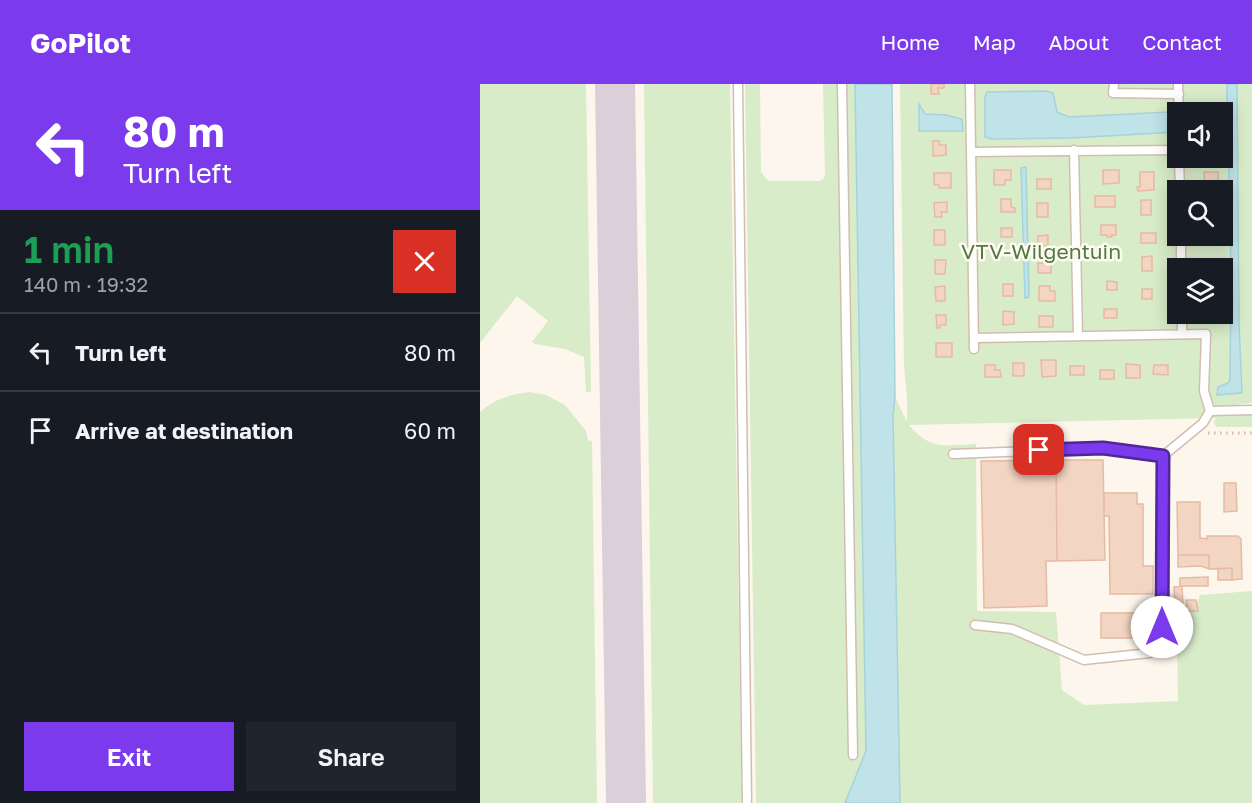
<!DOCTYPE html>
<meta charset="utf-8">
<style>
:root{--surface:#171b24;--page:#20242c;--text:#f1f3f6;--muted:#9ea1a6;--line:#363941;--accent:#7c3aed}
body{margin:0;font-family:"Golos Text",sans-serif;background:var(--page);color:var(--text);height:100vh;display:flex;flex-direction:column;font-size:22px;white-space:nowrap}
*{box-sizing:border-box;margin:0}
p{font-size:20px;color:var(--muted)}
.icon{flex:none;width:33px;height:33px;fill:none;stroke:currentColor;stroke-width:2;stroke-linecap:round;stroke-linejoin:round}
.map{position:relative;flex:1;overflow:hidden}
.panel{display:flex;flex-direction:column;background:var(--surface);width:480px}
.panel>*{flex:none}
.top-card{background:#7c3aed;color:#fff;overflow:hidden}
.controls{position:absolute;left:687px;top:18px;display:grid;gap:12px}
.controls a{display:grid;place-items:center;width:66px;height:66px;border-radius:0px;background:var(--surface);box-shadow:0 3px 15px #0003;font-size:30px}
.pin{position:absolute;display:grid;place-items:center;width:51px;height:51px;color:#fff;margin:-26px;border-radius:12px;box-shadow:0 3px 9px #0006}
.me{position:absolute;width:66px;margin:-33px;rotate:0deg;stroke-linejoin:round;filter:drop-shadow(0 0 4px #0008)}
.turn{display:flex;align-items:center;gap:21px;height:126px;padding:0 24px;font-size:27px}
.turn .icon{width:78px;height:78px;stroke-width:2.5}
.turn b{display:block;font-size:42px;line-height:51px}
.round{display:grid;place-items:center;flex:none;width:63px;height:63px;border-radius:0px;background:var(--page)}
.overview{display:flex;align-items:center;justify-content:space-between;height:102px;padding:0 24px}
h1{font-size:36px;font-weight:600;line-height:45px;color:#1e9e55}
.cta{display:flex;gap:12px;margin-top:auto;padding:12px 24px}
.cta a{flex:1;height:69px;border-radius:0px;background:var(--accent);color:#fff;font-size:24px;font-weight:600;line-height:69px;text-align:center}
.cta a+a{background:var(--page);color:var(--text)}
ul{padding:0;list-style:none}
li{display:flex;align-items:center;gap:18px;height:78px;padding:0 24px;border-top:2px solid var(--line)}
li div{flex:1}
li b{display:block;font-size:22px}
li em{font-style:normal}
header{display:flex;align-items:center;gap:36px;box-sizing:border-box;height:84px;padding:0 30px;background:var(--accent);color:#fff}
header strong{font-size:28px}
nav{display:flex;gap:33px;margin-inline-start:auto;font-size:21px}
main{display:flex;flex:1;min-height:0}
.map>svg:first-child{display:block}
</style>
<header>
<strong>GoPilot</strong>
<nav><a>Home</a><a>Map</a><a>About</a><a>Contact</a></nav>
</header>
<main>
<section class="panel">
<div class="top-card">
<div class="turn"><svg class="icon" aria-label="left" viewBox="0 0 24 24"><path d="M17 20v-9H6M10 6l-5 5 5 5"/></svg><div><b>80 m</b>Turn left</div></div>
</div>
<div class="overview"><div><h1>1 min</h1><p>140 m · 19:32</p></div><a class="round" style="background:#d93025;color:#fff"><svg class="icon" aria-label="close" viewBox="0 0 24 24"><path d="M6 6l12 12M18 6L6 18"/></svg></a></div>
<ul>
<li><svg class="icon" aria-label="left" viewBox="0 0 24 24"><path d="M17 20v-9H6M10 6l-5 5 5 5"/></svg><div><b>Turn left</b></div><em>80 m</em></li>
<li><svg class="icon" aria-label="arrive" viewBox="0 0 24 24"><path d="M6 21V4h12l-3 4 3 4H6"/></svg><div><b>Arrive at destination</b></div><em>60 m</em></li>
</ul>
<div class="cta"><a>Exit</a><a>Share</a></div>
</section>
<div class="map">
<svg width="772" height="719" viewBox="0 0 772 719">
<rect width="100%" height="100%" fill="#fdf6ec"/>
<path fill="#d8ecc9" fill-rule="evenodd" d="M 0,0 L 106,0 L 111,308 L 106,308 L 104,273 L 85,265 L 55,260 L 52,258 L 68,237 L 37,212 L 0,259 Z
M 164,0 L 250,0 L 262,719 L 173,719 Z
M 265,0 L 280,0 L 281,88 L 288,97 L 339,97 L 343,95 L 345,91 L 343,0 L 375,0 L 386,667 L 365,719 L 276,719 Z
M 420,0 L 753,0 L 759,308 L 762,309 L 759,239 L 757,0 L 772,0 L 772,319 L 759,320 L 760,331 L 772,331 L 772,343 L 736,343 L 734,338 L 736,334 L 429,341 C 435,349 446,358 456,360 C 466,363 485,360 496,360 L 497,527 L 576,528 L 582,606 L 604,621 L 698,617 L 697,551 L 700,538 L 711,539 L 711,519 L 717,519 L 720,511 L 772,507 L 772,719 L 420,719 L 413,332 L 415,313 L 427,338 L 427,313 L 424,282 ZM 698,28 L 742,28 L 742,74 L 698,74 ZM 698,106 L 742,106 L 742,152 L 698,152 ZM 698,184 L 742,184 L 742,230 L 698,230 Z
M 49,308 L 66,311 L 85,321 L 106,347 L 108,356 L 112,357 L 117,719 L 0,719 L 0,328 C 16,314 29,311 49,308 Z"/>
<path fill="#bfe3e8" stroke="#a5d3da" stroke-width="1.5" d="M 375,0 L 412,0 L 415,313 L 413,332 L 420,719 L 365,719 L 386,667 Z
M 747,0 L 757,0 L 759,239 L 762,309 L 737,311 L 738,303 L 748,299 L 750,296 L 751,185 L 748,46 L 743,47 L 742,28 L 698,28 L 697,48 L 591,54 L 511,55 L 505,53 L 505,13 L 507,8 L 567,7 L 573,9 L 577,28 L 589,33 L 689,28 L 747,28 Z
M 439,20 L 445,30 L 466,31 L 482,35 L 483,47 L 439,47 Z
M 546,83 L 549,213 L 545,214 L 541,84 Z"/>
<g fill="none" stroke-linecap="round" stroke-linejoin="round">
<path stroke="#dbcfda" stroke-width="40" d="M 135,0 L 146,719"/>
</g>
<path fill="#f3d5c3" stroke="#e6bba3" stroke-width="1.5" d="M 451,0 L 464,0 L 464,4 L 458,4 L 459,10 L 451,10 Z
M 453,57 L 459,57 L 459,61 L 466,61 L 466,71 L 453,72 Z
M 514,86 L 531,86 L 531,96 L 525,96 L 525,101 L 514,101 Z
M 623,86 L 639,86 L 639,99 L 623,100 Z
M 660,88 L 674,88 L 674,106 L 658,107 L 657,103 L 660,103 Z
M 724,88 L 738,88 L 738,101 L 725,101 Z
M 454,89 L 471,89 L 471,104 L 459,104 L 459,101 L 454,101 Z
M 557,95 L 571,95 L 571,105 L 557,105 Z
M 615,112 L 635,112 L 635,123 L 615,123 Z
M 521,115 L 531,115 L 531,123 L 535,124 L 535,128 L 521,128 Z
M 661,116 L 671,116 L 671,131 L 661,131 Z
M 467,118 L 467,128 L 461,128 L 462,133 L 455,133 L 454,119 Z
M 557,119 L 568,119 L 568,133 L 557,133 Z
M 621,141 L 636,141 L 636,151 L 631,151 L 632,153 L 627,153 L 627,151 L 621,151 Z
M 521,144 L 532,144 L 532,153 L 521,153 Z
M 454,146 L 465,146 L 465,161 L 454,161 Z
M 661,149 L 676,149 L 676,159 L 661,159 Z
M 568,151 L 568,162 L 558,162 L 558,152 Z
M 672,172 L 672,187 L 662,187 L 662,173 Z
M 455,176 L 466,176 L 465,190 L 455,190 Z
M 558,179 L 571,179 L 571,189 L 558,189 Z
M 627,197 L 637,198 L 637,206 L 627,206 Z
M 523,200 L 533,200 L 533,212 L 523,212 Z
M 465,202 L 465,217 L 456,217 L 455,203 Z
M 559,202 L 570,202 L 570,207 L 575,207 L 575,217 L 559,217 Z
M 662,205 L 672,205 L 672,215 L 662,215 Z
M 624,225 L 637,225 L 637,234 L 624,234 Z
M 523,227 L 534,228 L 534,240 L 523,241 Z
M 456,231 L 466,231 L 466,241 L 460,241 L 460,244 L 457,244 Z
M 559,232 L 573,232 L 573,243 L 559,243 Z
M 456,259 L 472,259 L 472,273 L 456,273 Z
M 561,276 L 576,276 L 576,292 L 562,293 Z
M 533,279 L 544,279 L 544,292 L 533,292 Z
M 646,280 L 660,281 L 660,294 L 646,294 Z
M 505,281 L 515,281 L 515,286 L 520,286 L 521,293 L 505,293 Z
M 674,281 L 688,281 L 688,291 L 673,290 Z
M 590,282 L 604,282 L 604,291 L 590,291 Z
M 620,286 L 634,286 L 634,295 L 620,295 Z
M 576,376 L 623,376 L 625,476 L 577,477 Z
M 576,376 L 577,477 L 566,477 L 567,522 L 504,524 L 501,377 Z
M 744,399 L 756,399 L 757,427 L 744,428 Z
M 624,409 L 657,409 L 657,420 L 663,420 L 663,482 L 673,482 L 673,510 L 630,510 L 629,432 L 624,432 Z
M 697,418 L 720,418 L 720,454 L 727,455 L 727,452 L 758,452 L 761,455 L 762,495 L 752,496 L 752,484 L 729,485 L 729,471 L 698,471 Z
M 698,471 L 729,471 L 729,485 L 721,482 L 698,483 Z
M 752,484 L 752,496 L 738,496 L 738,485 Z
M 728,493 L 728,502 L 700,502 L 700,494 Z
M 702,502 L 703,522 L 695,523 L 694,503 Z
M 706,516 L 716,516 L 718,527 L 698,528 L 698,522 L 707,522 Z
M 621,529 L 665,529 L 666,554 L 621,554 Z"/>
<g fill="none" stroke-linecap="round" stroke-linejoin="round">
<g stroke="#d1beb0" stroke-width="11">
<path id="lane" d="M 258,0 L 267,719
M 362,0 L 373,671
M 490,0 L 494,265
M 634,0 L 633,9 L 699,10
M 698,0 L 699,28
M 594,66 L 598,252
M 491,68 L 698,66
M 699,74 L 700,106
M 701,152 L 701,184
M 702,230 L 702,250
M 494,254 L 726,250 L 724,307 L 730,327
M 473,370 L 623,364 L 683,372
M 495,541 L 532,545 L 604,576 L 670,569 L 682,543 L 683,372 L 723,339 L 730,327 L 772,326"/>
</g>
<path stroke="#d9b8a5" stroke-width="3" stroke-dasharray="1.5 4.5" stroke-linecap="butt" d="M 728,349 L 772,349"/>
<use href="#lane" stroke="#fff" stroke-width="8"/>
</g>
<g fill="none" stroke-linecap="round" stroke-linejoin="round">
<g stroke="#51269a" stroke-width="15">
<path id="route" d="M 559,366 L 623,364 L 683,372 L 682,543"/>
</g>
<use href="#route" stroke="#7c3aed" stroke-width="10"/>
</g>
<g text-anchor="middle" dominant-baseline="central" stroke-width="5" stroke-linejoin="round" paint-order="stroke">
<g font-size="21" fill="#537a41" stroke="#fffaf3">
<text x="561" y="167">VTV-Wilgentuin</text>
</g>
</g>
</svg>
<div class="controls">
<a><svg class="icon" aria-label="sound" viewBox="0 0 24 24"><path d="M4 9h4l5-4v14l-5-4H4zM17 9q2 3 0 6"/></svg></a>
<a><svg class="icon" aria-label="search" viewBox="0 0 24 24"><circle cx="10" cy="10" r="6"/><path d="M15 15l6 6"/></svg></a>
<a><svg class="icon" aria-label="layers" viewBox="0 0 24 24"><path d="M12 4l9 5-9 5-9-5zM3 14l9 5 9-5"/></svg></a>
</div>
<div class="pin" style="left:559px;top:366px;background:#d93025"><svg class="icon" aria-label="arrive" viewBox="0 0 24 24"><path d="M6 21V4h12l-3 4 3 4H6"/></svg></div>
<svg class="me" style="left:682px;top:543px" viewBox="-20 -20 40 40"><circle r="19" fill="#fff"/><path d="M0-13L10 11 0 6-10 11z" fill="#7c3aed"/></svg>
</div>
</main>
